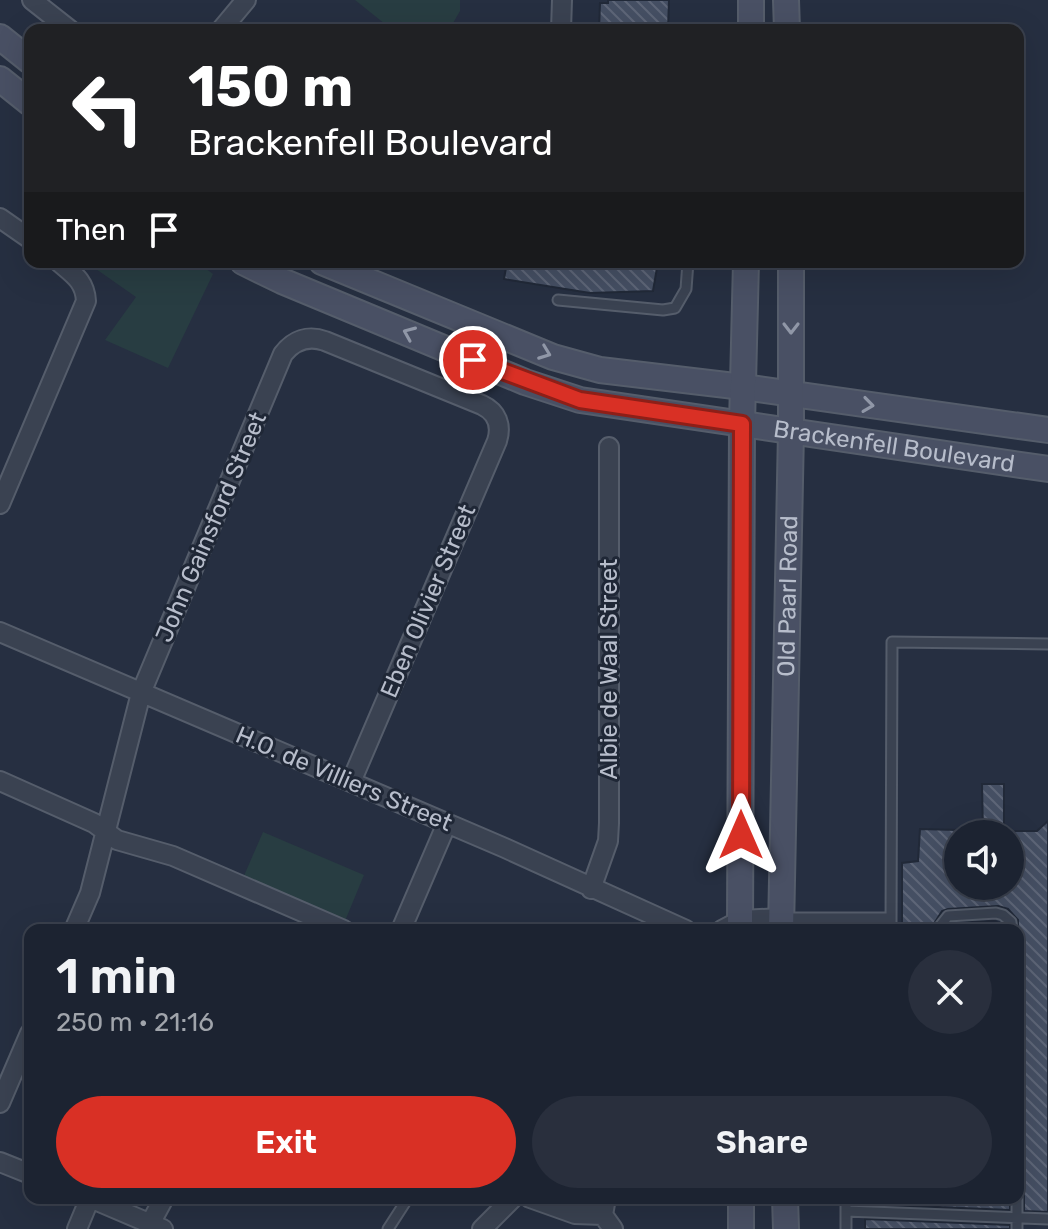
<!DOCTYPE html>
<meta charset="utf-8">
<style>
:root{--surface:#1c2331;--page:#292f3d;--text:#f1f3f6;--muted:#a0a4ab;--line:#3a404d;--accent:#d93025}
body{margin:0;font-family:Rubik,sans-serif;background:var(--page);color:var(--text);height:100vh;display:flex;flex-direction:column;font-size:30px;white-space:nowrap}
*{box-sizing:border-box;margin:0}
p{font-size:26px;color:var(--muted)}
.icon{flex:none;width:44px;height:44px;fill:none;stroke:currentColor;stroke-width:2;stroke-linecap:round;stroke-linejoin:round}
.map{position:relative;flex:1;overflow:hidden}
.panel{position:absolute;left:24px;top:924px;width:1000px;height:280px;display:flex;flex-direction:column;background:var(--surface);border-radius:16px;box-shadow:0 8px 32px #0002,0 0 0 2px var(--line)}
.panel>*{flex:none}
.guide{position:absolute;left:24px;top:24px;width:1000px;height:244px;border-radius:16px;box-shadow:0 8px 32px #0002,0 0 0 2px var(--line);background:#202124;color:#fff;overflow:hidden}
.controls{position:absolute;left:944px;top:820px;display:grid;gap:16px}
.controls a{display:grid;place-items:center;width:80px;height:80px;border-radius:50%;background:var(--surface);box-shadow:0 8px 32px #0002,0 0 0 2px var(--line);font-size:40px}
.pin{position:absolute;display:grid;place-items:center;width:68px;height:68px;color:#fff;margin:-34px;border:4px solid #fff;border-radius:50%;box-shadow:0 2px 8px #0007}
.me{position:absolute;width:88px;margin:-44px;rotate:0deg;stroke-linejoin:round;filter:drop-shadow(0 0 6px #0008)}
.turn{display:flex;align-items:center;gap:28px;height:168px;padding:0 32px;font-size:36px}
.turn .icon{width:104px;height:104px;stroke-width:2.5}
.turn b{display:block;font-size:56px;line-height:68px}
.then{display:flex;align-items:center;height:76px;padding:0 32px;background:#0003;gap:16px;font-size:30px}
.round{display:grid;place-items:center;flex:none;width:84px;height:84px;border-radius:42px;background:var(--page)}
.headline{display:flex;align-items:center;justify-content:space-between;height:136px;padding:0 32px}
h1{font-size:48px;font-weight:600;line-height:60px}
.cta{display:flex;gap:16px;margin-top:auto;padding:16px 32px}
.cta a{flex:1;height:92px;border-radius:48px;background:var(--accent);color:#fff;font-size:32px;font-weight:600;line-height:92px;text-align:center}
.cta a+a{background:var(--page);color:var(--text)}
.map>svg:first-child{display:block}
</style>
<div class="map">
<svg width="1048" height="1229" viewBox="0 0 1048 1229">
<defs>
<pattern id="building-back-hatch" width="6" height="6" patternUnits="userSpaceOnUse" patternTransform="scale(2)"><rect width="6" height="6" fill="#454f63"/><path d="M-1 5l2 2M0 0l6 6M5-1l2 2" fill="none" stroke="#5e6678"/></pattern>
</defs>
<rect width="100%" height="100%" fill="#262f41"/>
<path fill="#283d42" d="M 355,0 L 460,0 L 460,11 L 449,30 L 399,30 L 385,24 Z
M 86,262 L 197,262 L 213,274 L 168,368 L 105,340 L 136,297 Z
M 263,832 L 364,875 L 345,921 L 243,878 Z"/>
<path fill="url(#building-back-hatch)" stroke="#212938" stroke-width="2" d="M 608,0 L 669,0 L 668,30 L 599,30 L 600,3 L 608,3 Z
M 507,262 L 658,262 L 653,291 L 590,293 L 504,279 Z
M 982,784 L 1004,784 L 1004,834 L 983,834 Z
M 1048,821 L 1048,1212 L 1024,1211 L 1024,1195 L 1018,1191 L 1018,920 L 1008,909 L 998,906 L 948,909 L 942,911 L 930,930 L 902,930 L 902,863 L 918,861 L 920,829 L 958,830 L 958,886 L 1010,886 L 1010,831 L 1037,831 Z
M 995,921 L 1004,926 L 1004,930 L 947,930 L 952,923 Z
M 866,1198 L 1010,1198 L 1010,1210 L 866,1204 Z
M 865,1219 L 1010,1225 L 1010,1229 L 865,1229 Z"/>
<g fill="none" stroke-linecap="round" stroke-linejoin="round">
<g stroke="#555d6b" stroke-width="13">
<path id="lane" d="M 558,300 L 663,310 L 675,308 L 686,289 L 688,262
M 784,918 L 891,918
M 891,930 L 892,642 L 1048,644
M 937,930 L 948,916 L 996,913 L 1003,915 L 1011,922 L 1012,930
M 1017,1198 L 1017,1229
M 846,1211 L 1048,1219
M 388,1229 L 408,1198
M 846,1229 L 846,1198"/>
</g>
<g stroke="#555d6b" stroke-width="22">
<path id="street" d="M 32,0 L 70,30
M 221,30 L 246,0
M 561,30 L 562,0
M 0,218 L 30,239
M 0,504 L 86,301 C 85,281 73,274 59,262
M 0,632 L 505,848 L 686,930
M 0,781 L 94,823 L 117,840 L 173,856 L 344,930
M 591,889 L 608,841 L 609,823 L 609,447
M 74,930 L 90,893 L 141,693 L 283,354 C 294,340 308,335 325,341 L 482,405 C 497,412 502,425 497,441 L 351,782
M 401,930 L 447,823
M 722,930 L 741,920 L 781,918
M 0,1103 L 30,1033
M 0,1162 L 30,1174
M 530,1198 L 575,1214 L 603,1215
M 606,1198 L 603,1215 L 613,1229
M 150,1224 L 164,1198
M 77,1229 L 90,1198 L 163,1229
M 482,1229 L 513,1198"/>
</g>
<g stroke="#555d6b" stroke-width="28">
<g id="secondary">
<path d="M 786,0 L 787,30"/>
<path d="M 751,30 L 751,0"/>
<path d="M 0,37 L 30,61"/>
<path d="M 0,79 L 30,103"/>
<path id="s1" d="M 243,262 L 282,281 L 525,382 L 580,400 L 1048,469"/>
<path d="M 322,262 L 553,357 L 600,370 L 743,387 L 1048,430"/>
<path d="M 740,930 L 742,424 L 746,262"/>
<path id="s2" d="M 781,930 L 791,431 L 791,262"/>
<path d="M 785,1198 L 786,1229"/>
<path d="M 741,1229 L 741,1198"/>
</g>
</g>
<use href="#lane" stroke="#3a4251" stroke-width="9"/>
<use href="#street" stroke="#3a4251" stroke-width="18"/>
<use href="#secondary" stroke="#495064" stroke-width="24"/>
</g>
<defs><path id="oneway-chevron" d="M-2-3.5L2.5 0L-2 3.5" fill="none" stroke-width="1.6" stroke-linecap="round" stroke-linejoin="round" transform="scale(2)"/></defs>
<g stroke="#9097a7">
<use href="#oneway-chevron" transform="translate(791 328) rotate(90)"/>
<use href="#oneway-chevron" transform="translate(409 333) rotate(-157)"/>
<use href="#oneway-chevron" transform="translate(545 353) rotate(21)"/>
<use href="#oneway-chevron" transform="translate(868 405) rotate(8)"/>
</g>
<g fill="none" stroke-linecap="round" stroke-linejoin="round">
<g stroke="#8d1f18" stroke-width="20">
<path id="route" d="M 473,360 L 580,400 L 742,424 L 741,835"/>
</g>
<use href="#route" stroke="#d93025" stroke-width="14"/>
</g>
<g text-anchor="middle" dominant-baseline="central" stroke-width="6" stroke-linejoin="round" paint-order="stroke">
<g font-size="24" fill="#b7bdcb" stroke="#1f2736">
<text stroke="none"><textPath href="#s1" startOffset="682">Brackenfell Boulevard</textPath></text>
<text transform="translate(211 527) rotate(-67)">John Gainsford Street</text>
<text stroke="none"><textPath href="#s2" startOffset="334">Old Paarl Road</textPath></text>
<text transform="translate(428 601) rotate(-67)">Eben Olivier Street</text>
<text transform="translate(609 669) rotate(-90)">Albie de Waal Street</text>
<text transform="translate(344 779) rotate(23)">H.O. de Villiers Street</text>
</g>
</g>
</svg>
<div class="controls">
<a><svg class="icon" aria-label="sound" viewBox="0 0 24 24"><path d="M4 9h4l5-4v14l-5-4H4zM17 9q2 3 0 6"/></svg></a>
</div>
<div class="pin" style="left:473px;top:360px;background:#d93025"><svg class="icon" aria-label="arrive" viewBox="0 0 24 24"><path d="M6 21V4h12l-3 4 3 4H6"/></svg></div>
<svg class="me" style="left:741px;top:835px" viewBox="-20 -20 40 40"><path d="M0-17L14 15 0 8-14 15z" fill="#d93025" stroke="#fff" stroke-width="4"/></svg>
<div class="guide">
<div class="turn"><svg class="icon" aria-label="left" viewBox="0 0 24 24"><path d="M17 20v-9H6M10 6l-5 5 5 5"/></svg><div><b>150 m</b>Brackenfell Boulevard</div></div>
<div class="then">Then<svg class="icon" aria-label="arrive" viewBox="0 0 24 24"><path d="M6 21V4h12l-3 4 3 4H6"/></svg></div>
</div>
<section class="panel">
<div class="headline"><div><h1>1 min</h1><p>250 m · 21:16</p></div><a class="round"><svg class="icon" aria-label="close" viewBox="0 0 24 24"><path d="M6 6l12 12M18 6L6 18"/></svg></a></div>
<div class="cta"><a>Exit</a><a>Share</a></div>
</section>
</div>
